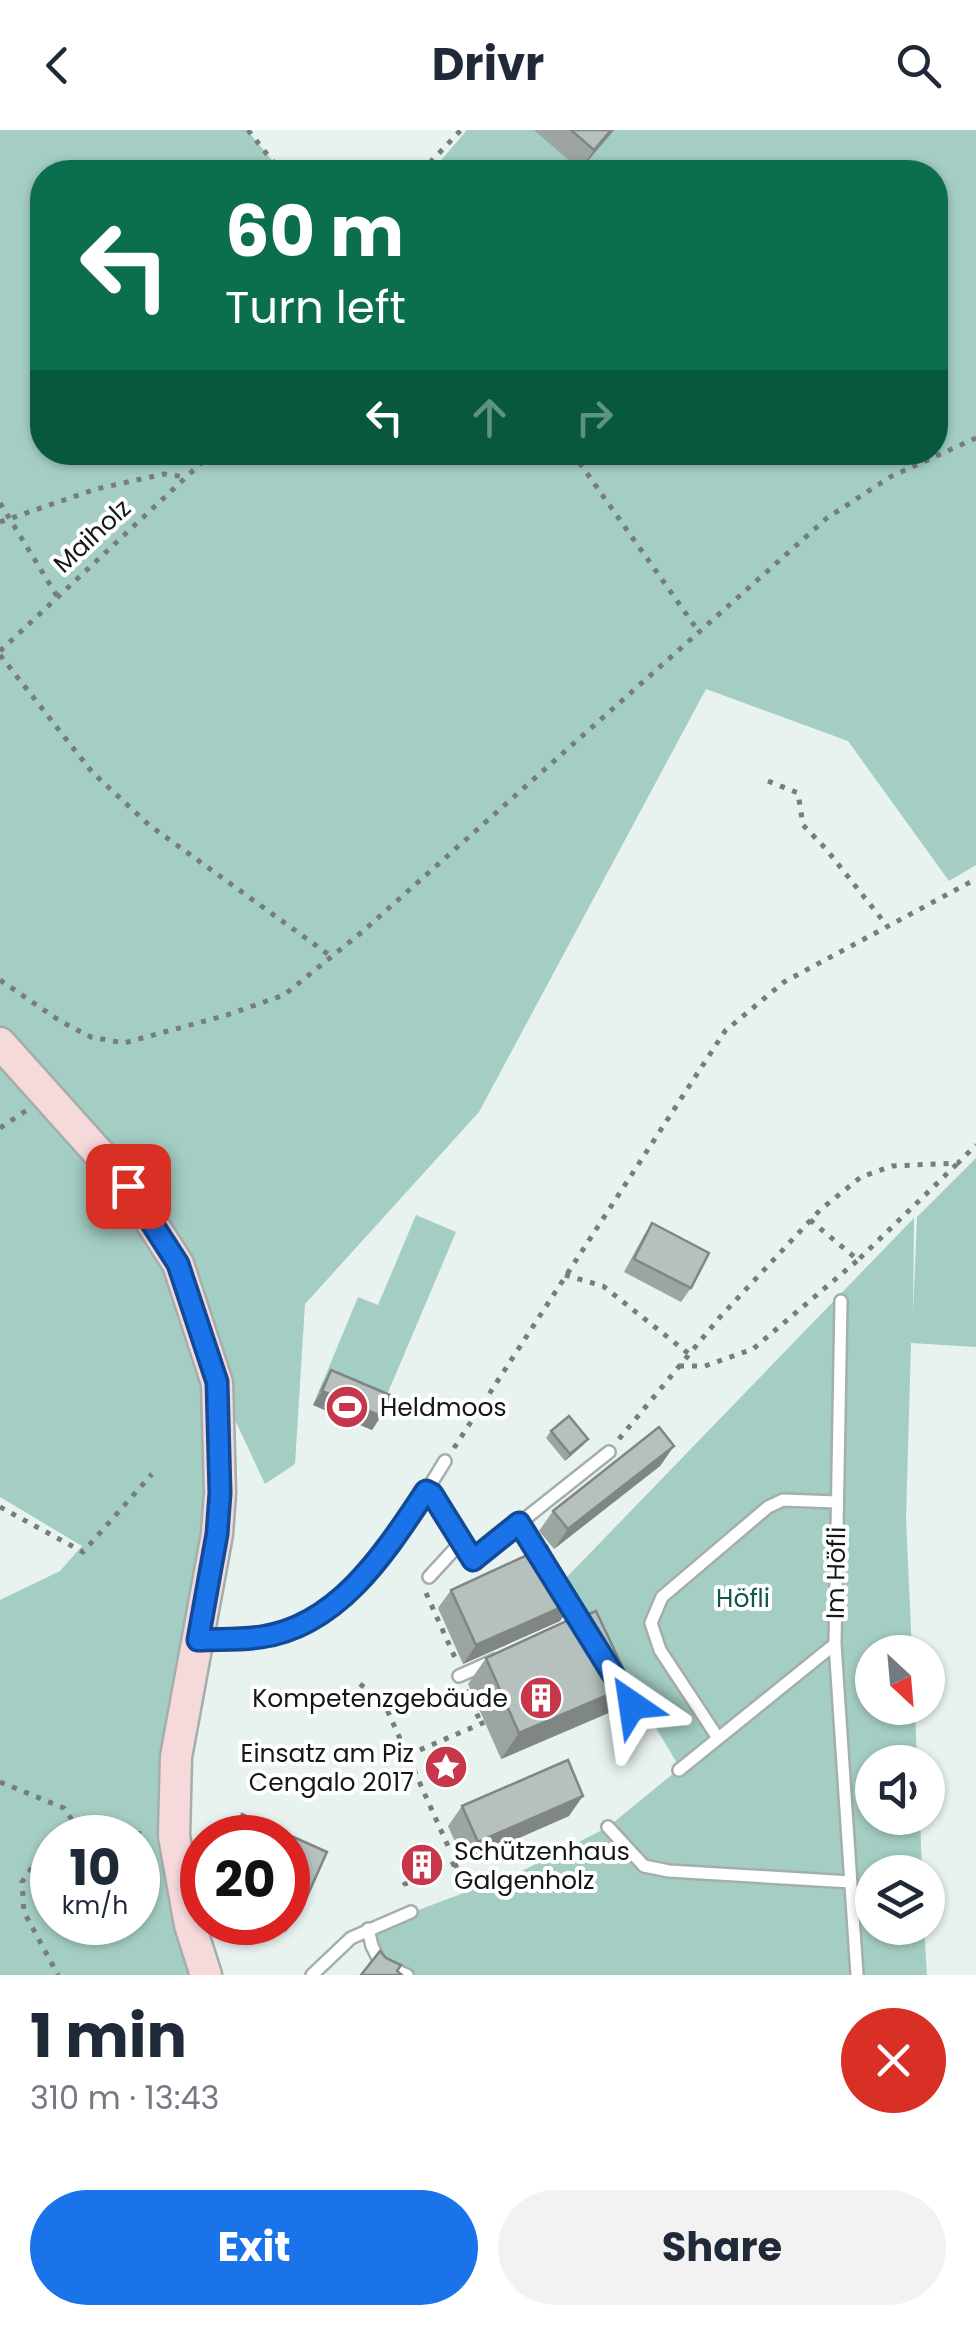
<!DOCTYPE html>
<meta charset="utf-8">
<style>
:root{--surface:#fff;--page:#f2f2f3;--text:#1f2937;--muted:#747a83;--accent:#1a73e8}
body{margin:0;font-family:Poppins,sans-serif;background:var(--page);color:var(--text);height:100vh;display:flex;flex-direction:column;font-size:38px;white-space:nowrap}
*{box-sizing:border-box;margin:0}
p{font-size:32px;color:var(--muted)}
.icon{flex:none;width:55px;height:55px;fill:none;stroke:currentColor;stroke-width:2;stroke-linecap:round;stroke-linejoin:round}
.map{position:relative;height:1845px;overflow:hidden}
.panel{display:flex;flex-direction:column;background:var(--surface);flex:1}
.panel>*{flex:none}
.banner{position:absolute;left:30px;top:30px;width:918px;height:305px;border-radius:40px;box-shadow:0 2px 8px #0004;background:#0b6e4f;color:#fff;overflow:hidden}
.needle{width:65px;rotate:154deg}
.controls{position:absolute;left:855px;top:1505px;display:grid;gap:20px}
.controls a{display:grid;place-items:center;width:90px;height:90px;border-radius:50%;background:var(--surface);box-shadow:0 2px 8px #0004;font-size:50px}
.speed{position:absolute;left:30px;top:1685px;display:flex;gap:20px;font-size:50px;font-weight:700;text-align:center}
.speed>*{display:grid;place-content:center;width:130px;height:130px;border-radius:50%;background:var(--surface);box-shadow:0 2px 8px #0004;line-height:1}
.speed small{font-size:25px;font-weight:400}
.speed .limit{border:15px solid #d22;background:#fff;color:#111}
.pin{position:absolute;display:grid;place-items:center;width:85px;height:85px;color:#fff;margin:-42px;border-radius:20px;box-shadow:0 5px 15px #0006}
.me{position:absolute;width:110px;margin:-55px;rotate:328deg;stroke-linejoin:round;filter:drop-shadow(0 0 8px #0008)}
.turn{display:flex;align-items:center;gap:35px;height:210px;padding:0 30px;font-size:45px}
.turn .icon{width:130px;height:130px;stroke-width:2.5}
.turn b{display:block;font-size:70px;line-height:85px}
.lanes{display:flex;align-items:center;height:95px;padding:0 30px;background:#0003;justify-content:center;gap:50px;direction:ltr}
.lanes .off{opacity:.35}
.round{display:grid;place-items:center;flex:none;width:105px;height:105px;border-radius:52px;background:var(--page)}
.head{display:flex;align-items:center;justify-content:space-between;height:170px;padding:0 30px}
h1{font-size:60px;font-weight:700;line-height:75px}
.primary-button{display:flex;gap:20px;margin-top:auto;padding:20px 30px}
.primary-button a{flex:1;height:115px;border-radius:60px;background:var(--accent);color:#fff;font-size:40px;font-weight:700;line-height:115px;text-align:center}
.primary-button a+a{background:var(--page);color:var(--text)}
header{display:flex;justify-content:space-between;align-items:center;height:130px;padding:0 30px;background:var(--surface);font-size:45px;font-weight:700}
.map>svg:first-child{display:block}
</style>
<header><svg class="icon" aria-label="back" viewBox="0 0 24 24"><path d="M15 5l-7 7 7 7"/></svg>Drivr<svg class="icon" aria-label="search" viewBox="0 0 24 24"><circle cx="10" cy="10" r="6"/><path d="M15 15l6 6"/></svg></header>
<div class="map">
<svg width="976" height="1845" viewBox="0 0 976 1845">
<rect width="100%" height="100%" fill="#e8f2ef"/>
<path fill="#a4cdc3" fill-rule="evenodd" d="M 0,0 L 247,0 L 282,42 L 42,42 L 42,322 L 935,322 L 935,42 L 431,42 L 467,0 L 976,0 L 976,735 L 949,751 L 848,611 L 706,559 L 479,982 L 305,1174 L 295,1334 L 265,1354 L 219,1256 L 220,1363 L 176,1627 L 206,1845 L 0,1845 L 0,1470 L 60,1441 L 82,1416 L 0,1367 ZM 52,1708 L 138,1708 L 138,1792 L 52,1792 Z
M 976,1028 L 976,1217 L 911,1213 L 906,1388 L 912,1522 L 872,1522 L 872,1578 L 915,1578 L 917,1632 L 872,1632 L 872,1688 L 920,1688 L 922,1742 L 872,1742 L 872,1798 L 924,1798 L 927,1845 L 407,1845 L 381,1834 L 368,1799 L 522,1741 L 608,1697 L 680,1638 L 566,1448 L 914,1088 L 913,1186 L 917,1087 Z
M 416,1085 L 456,1102 L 381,1279 L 322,1254 L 358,1167 L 378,1175 Z"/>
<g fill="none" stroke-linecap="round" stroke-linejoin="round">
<g stroke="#a4aeac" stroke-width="16">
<path id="lane" d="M 426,1361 L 432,1364 L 462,1411 L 429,1447
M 519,1393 L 543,1431
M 462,1411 L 473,1430 L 609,1322
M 563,1464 L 585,1499
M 198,1510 C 218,1509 240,1510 260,1507 C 348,1495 403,1399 445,1331
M 835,1514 L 857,1845
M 459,1546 L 495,1530
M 619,1553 L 632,1575
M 718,1608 L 660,1520 L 651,1493 L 662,1467 L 768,1377 L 783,1370 L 837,1372
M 679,1640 L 835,1514 L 841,1171
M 608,1697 L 644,1736 L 669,1741 L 851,1752
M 368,1799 L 372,1816 L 381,1834 L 407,1845
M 312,1845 L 351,1808 L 411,1782"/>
</g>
<g stroke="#a4aeac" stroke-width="35">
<path id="secondary" d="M 0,913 L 128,1056 L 178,1134 L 217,1253 L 220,1363 L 217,1404 L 176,1627 L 174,1706 L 190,1795 L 206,1845"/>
</g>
<path stroke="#767d7b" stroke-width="5" stroke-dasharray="5 8" stroke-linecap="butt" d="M 248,0 L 281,42
M 421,42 L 461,0
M 572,322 L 699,502
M 0,373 L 57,466
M 0,392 L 96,359 L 164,344 L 186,347
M 0,521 L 213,322
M 0,525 L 92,642 L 149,695 L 332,827
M 768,651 L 798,663 L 803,695 L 826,719 L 888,797
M 0,850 L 60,891 L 91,907 L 124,913 L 227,885 L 284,865 L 362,802 L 827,388 L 890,347 L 976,308
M 0,998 L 27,980
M 810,1090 L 858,1130 L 958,1033
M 565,1145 L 603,1156 L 689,1224
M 679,1236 L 705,1236 L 753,1219 L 858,1130
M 619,1309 L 720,1187 L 820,1080 L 861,1047 L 892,1036 L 958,1033 L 976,1015
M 454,1318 L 725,901 L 784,852 L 976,749
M 0,1377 L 83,1422 L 152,1344
M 426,1463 L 456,1530
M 360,1554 L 384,1573 L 448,1716
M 466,1560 L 481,1593
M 408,1625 L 485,1592
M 0,1652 L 64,1678 L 82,1705 L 124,1703 L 147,1704
M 52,1722 L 33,1736 L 22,1752 L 24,1782 L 58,1845
M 455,1733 L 465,1762
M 404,1752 L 405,1754 L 455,1733"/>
<use href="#lane" stroke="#fff" stroke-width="11"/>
<use href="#secondary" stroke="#f6d9db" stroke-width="30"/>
</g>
<path fill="#9da5a3" d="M 534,0 L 614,0 L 580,40 Z
M 652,1093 L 691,1158 L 681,1172 L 624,1142 L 643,1107 Z
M 331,1240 L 381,1286 L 372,1300 L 313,1275 L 322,1254 Z
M 551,1301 L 588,1309 L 583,1315 L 565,1331 L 546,1308 Z
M 674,1316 L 660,1336 L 554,1419 L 539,1401 L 553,1381 Z
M 451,1460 L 573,1472 L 560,1491 L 463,1534 L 438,1478 Z
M 486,1528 L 613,1581 L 501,1629 L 468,1554 Z
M 462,1676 L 569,1686 L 464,1732 L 448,1696 Z
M 242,1684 L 327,1722 L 300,1782 L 286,1802 L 266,1792 L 288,1792 L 288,1708 L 226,1708 Z"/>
<path fill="#7f8684" d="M 611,0 L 614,0 L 580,40 L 594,20 Z
M 322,1261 L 381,1286 L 372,1300 L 313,1275 Z
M 588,1309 L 583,1315 L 565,1331 L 570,1324 Z
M 674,1316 L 660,1336 L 554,1419 L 568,1399 Z
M 573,1472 L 560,1491 L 463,1534 L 476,1515 Z
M 631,1555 L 613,1581 L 501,1629 L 519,1603 Z
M 583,1666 L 569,1686 L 464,1732 L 478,1712 Z"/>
<path fill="#b6c0bd" stroke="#7f8684" stroke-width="2.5" d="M 571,0 L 611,0 L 594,20 Z
M 652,1093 L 709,1123 L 691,1158 L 634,1129 Z
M 331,1240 L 390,1265 L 381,1286 L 322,1261 Z
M 569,1286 L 588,1309 L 570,1324 L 551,1301 Z
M 659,1297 L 674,1316 L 568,1399 L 553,1381 Z
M 547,1416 L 573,1472 L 476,1515 L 451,1460 Z
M 596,1481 L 631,1555 L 519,1603 L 486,1528 L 586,1482 L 587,1485 Z
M 568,1630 L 583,1666 L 478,1712 L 462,1676 Z
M 242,1684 L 327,1722 L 300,1782 L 288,1776 L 288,1708 L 231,1708 Z
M 380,1821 L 386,1828 L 401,1835 L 397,1841 L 402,1845 L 361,1845 Z"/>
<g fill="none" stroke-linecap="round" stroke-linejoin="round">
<g stroke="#114b97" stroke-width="25">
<path id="route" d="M 128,1056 L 178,1134 L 217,1252 L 220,1363 L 217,1404 L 198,1510 C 219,1509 240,1510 261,1507 C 339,1496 386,1421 426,1361 L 432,1364 L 473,1430 L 519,1393 L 632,1575"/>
</g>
<use href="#route" stroke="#1a73e8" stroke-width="18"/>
</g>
<defs>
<g id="stadium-disc" transform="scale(2.25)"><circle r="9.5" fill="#c7374c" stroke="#fff"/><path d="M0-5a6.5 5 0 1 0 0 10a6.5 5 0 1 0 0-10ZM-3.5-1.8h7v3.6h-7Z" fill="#fff"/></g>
<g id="building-disc" transform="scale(2.25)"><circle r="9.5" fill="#c7374c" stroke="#fff"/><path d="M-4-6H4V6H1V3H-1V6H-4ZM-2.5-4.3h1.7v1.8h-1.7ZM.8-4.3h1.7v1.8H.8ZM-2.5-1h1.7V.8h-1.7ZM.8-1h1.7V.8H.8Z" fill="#fff"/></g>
<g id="sight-disc" transform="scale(2.25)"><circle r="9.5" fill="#c7374c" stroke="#fff"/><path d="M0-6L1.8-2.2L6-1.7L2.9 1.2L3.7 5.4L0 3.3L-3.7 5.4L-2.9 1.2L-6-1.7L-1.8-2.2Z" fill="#fff"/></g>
</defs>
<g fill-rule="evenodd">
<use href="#stadium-disc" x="347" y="1277"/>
<use href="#building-disc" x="541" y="1568"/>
<use href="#sight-disc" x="446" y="1637"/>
<use href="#building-disc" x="422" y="1735"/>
</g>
<g text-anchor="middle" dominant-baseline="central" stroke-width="8" stroke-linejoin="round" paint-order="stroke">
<g font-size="25" fill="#141817" stroke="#fff">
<text transform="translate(92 406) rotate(-43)">Maiholz</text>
<text transform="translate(836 1443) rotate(-89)">Im Höfli</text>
</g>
<g font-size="25" fill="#141817" stroke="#fff" text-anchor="start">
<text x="380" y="1277">Heldmoos</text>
<text x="508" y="1568" text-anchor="end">Kompetenzgebäude</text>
<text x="414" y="1623" text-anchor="end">Einsatz am Piz<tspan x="414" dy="29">Cengalo 2017</tspan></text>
<text x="454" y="1721">Schützenhaus<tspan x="454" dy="29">Galgenholz</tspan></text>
</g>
<g font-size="25" fill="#125549" stroke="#fff">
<text x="743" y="1468">Höfli</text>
</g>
</g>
</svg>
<div class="controls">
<a><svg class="needle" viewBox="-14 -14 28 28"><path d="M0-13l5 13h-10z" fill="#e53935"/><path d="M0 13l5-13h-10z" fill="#747a83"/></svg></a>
<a><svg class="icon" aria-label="sound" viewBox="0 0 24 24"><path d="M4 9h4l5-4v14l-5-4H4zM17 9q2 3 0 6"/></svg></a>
<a><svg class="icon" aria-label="layers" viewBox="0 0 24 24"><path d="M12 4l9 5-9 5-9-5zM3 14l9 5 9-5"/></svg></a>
</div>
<div class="speed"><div>10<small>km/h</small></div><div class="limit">20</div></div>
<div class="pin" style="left:128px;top:1056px;background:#d93025"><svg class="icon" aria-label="arrive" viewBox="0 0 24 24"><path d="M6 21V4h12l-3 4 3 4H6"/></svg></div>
<svg class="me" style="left:632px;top:1575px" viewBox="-20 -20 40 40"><path d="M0-17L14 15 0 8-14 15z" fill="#1a73e8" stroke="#fff" stroke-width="4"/></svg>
<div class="banner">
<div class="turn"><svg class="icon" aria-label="left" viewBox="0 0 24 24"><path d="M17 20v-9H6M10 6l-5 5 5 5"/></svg><div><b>60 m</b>Turn left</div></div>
<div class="lanes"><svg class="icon" aria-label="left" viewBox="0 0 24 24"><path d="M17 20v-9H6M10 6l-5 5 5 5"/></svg><svg class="icon off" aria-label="ahead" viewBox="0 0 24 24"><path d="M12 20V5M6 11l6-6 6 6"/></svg><svg class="icon off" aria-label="right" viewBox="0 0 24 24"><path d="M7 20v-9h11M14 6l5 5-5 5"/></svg></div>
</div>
</div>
<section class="panel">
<div class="head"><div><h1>1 min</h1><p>310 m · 13:43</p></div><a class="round" style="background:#d93025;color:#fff"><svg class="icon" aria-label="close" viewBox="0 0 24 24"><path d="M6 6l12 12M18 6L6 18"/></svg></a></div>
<div class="primary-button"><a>Exit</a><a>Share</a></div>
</section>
